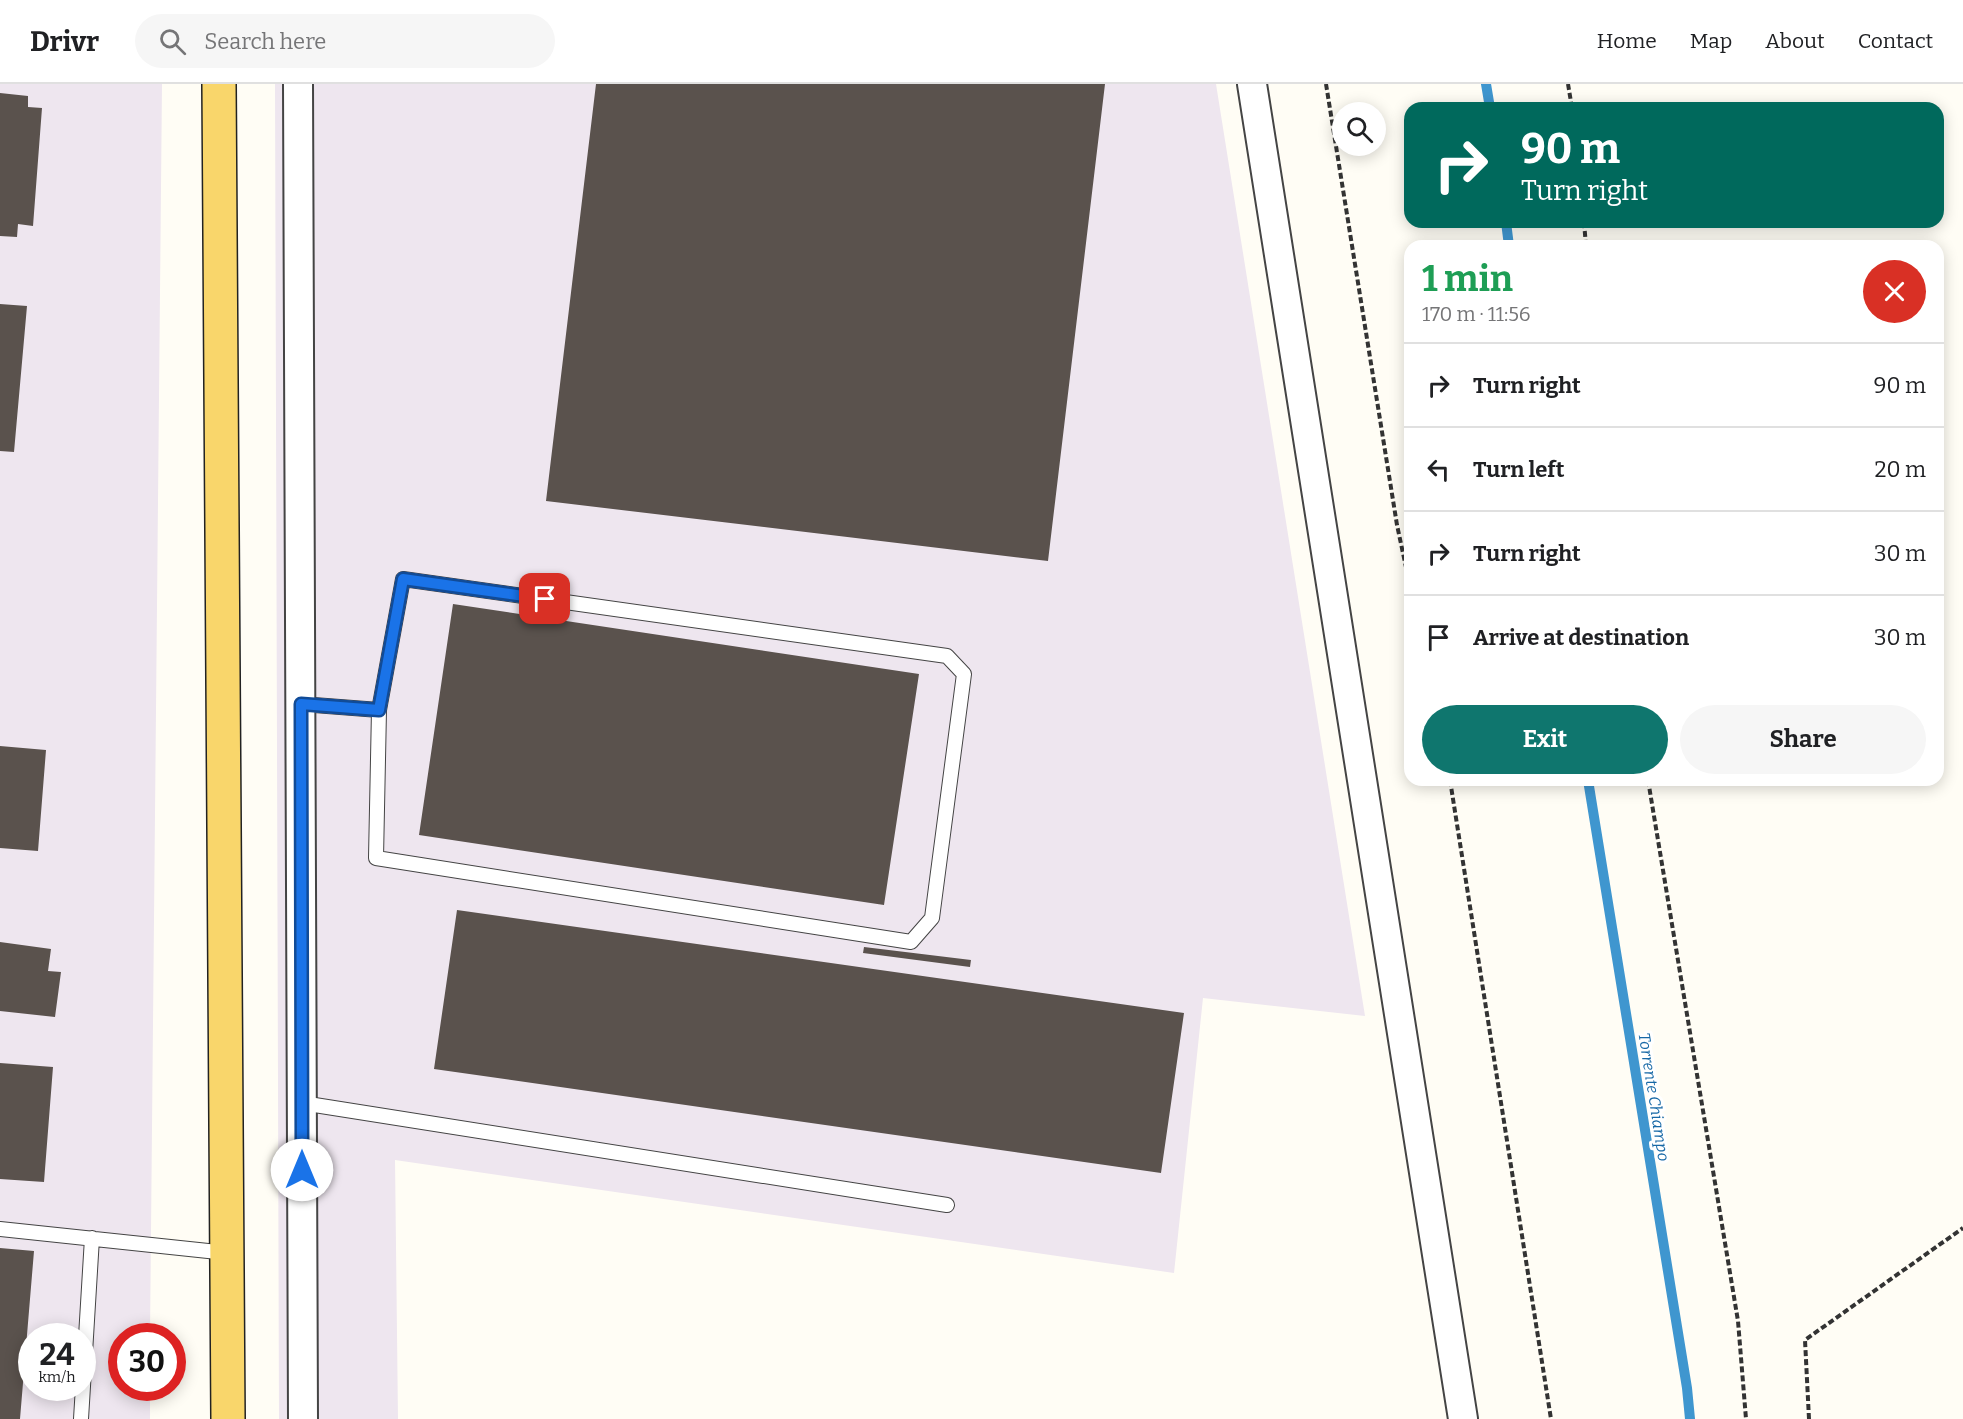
<!DOCTYPE html>
<meta charset="utf-8">
<style>
:root{--surface:#fff;--page:#f6f6f6;--text:#202124;--muted:#757577;--line:#e0e0e0;--accent:#0f766e}
body{margin:0;font-family:Bitter,serif;background:var(--page);color:var(--text);height:100vh;display:flex;flex-direction:column;font-size:22px;white-space:nowrap}
*{box-sizing:border-box;margin:0}
p{font-size:20px;color:var(--muted)}
.icon{flex:none;width:33px;height:33px;fill:none;stroke:currentColor;stroke-width:2;stroke-linecap:round;stroke-linejoin:round}
.map{position:relative;flex:1;overflow:hidden}
.details{position:absolute;left:1404px;top:156px;width:540px;height:546px;display:flex;flex-direction:column;background:var(--surface);border-radius:18px;box-shadow:0 3px 15px #0003}
.details>*{flex:none}
.guide{position:absolute;left:1404px;top:18px;width:540px;height:126px;border-radius:18px;box-shadow:0 3px 15px #0003;background:#00695c;color:#fff;overflow:hidden}
.buttons{position:absolute;left:1332px;top:18px;display:grid;gap:12px}
.buttons a{display:grid;place-items:center;width:54px;height:54px;border-radius:50%;background:var(--surface);box-shadow:0 3px 15px #0003;font-size:30px}
.speed{position:absolute;left:18px;top:1239px;display:flex;gap:12px;font-size:30px;font-weight:700;text-align:center}
.speed>*{display:grid;place-content:center;width:78px;height:78px;border-radius:50%;background:var(--surface);box-shadow:0 3px 15px #0003;line-height:1}
.speed small{font-size:15px;font-weight:400}
.speed .limit{border:9px solid #d22;background:#fff;color:#111}
.pin{position:absolute;display:grid;place-items:center;width:51px;height:51px;color:#fff;margin:-26px;border-radius:12px;box-shadow:0 3px 9px #0006}
.me{position:absolute;width:66px;margin:-33px;rotate:0deg;stroke-linejoin:round;filter:drop-shadow(0 0 4px #0008)}
.turn{display:flex;align-items:center;gap:21px;height:126px;padding:0 18px;font-size:27px}
.turn .icon{width:78px;height:78px;stroke-width:2.5}
.turn b{display:block;font-size:42px;line-height:51px}
.round{display:grid;place-items:center;flex:none;width:63px;height:63px;border-radius:32px;background:var(--page)}
.summary{display:flex;align-items:center;justify-content:space-between;height:102px;padding:0 18px}
h1{font-size:36px;font-weight:700;line-height:45px;color:#1e9e55}
.cta{display:flex;gap:12px;margin-top:auto;padding:12px 18px}
.cta a{flex:1;height:69px;border-radius:36px;background:var(--accent);color:#fff;font-size:24px;font-weight:700;line-height:69px;text-align:center}
.cta a+a{background:var(--page);color:var(--text)}
ul{padding:0;list-style:none}
li{display:flex;align-items:center;gap:18px;height:84px;padding:0 18px;border-top:2px solid var(--line)}
li div{flex:1}
li b{display:block;font-size:22px}
li em{font-style:normal}
header{display:flex;align-items:center;gap:36px;box-sizing:border-box;height:84px;padding:0 30px;background:var(--surface);border-bottom:2px solid var(--line)}
header strong{font-size:28px}
nav{display:flex;gap:33px;margin-inline-start:auto;font-size:21px}
.search{width:420px;height:54px;background:var(--page);display:flex;align-items:center;gap:15px;box-sizing:border-box;padding:0 21px;border-radius:33px;color:var(--muted);font-size:22px}
.map>svg:first-child{display:block}
</style>
<header>
<strong>Drivr</strong>
<div class="search"><svg class="icon" aria-label="search" viewBox="0 0 24 24"><circle cx="10" cy="10" r="6"/><path d="M15 15l6 6"/></svg>Search here</div>
<nav><a>Home</a><a>Map</a><a>About</a><a>Contact</a></nav>
</header>
<div class="map">
<svg width="1963" height="1335" viewBox="0 0 1963 1335">
<rect width="100%" height="100%" fill="#fffdf5"/>
<path fill="#eee6ef" fill-rule="evenodd" d="M 0,0 L 162,0 L 150,1252 L 122,1252 L 122,1304 L 150,1304 L 150,1335 L 0,1335 ZM 32,1252 L 82,1252 L 82,1304 L 32,1304 Z
M 275,0 L 1216,0 L 1365,932 L 1203,914 L 1174,1189 L 395,1076 L 398,1335 L 279,1335 Z"/>
<g fill="none" stroke-linecap="round" stroke-linejoin="round">
<path stroke="#3f96cf" stroke-width="10" d="M 1486,0 L 1490,24
M 1506,138 L 1509,162
M 1588,696 L 1687,1304 L 1690,1335"/>
</g>
<path fill="#5a524d" d="M 596,0 L 1105,0 L 1048,477 L 546,417 Z
M 0,9 L 28,12 L 28,23 L 42,24 L 33,142 L 18,140 L 17,153 L 0,152 Z
M 0,220 L 27,222 L 14,368 L 0,367 Z
M 453,520 L 919,590 L 884,821 L 419,751 Z
M 0,662 L 46,666 L 38,767 L 0,764 Z
M 457,826 L 1184,929 L 1161,1089 L 434,985 Z
M 0,858 L 51,865 L 48,887 L 61,888 L 55,933 L 0,927 Z
M 864,863 L 971,876 L 970,883 L 863,869 Z
M 0,979 L 53,983 L 44,1098 L 0,1095 Z
M 0,1164 L 34,1167 L 20,1335 L 0,1335 Z"/>
<g fill="none" stroke-linecap="round" stroke-linejoin="round">
<g stroke="#444" stroke-width="16">
<path id="lane" d="M 301,620 L 379,626 L 376,774 L 911,858 L 932,834 L 964,590 L 947,572 L 403,495 L 379,626
M 302,1019 L 947,1121
M 0,1145 L 227,1169
M 81,1335 L 92,1154"/>
</g>
<g stroke="#444" stroke-width="32">
<path id="street" d="M 298,0 L 303,1335
M 1252,0 L 1463,1335"/>
</g>
<g stroke="#222" stroke-width="36">
<path id="primary" d="M 219,0 L 228,1335"/>
</g>
<path stroke="#333" stroke-width="4" stroke-dasharray="6 3" stroke-linecap="butt" d="M 1326,0 L 1397,441 L 1410,502
M 1568,0 L 1572,24
M 1584,138 L 1586,162
M 1450,696 L 1551,1335
M 1648,696 L 1738,1237 L 1746,1335
M 1809,1335 L 1805,1256 L 1963,1144"/>
<use href="#lane" stroke="#fff" stroke-width="14"/>
<use href="#street" stroke="#fff" stroke-width="28"/>
<use href="#primary" stroke="#f9d66b" stroke-width="33"/>
</g>
<g fill="none" stroke-linecap="round" stroke-linejoin="round">
<g stroke="#114b97" stroke-width="15">
<path id="route" d="M 302,1086 L 301,620 L 379,626 L 403,495 L 545,515"/>
</g>
<use href="#route" stroke="#1a73e8" stroke-width="10"/>
</g>
<g text-anchor="middle" dominant-baseline="central" stroke-width="6" stroke-linejoin="round" paint-order="stroke">
<g font-size="16" font-style="italic" fill="#1768a6" stroke="#fff">
<text transform="translate(1654 1013) rotate(81)">Torrente Chiampo</text>
</g>
</g>
</svg>
<div class="buttons">
<a><svg class="icon" aria-label="search" viewBox="0 0 24 24"><circle cx="10" cy="10" r="6"/><path d="M15 15l6 6"/></svg></a>
</div>
<div class="speed"><div>24<small>km/h</small></div><div class="limit">30</div></div>
<div class="pin" style="left:545px;top:515px;background:#d93025"><svg class="icon" aria-label="arrive" viewBox="0 0 24 24"><path d="M6 21V4h12l-3 4 3 4H6"/></svg></div>
<svg class="me" style="left:302px;top:1086px" viewBox="-20 -20 40 40"><circle r="19" fill="#fff"/><path d="M0-13L10 11 0 6-10 11z" fill="#1a73e8"/></svg>
<div class="guide">
<div class="turn"><svg class="icon" aria-label="right" viewBox="0 0 24 24"><path d="M7 20v-9h11M14 6l5 5-5 5"/></svg><div><b>90 m</b>Turn right</div></div>
</div>
<section class="details">
<div class="summary"><div><h1>1 min</h1><p>170 m · 11:56</p></div><a class="round" style="background:#d93025;color:#fff"><svg class="icon" aria-label="close" viewBox="0 0 24 24"><path d="M6 6l12 12M18 6L6 18"/></svg></a></div>
<ul>
<li><svg class="icon" aria-label="right" viewBox="0 0 24 24"><path d="M7 20v-9h11M14 6l5 5-5 5"/></svg><div><b>Turn right</b></div><em>90 m</em></li>
<li><svg class="icon" aria-label="left" viewBox="0 0 24 24"><path d="M17 20v-9H6M10 6l-5 5 5 5"/></svg><div><b>Turn left</b></div><em>20 m</em></li>
<li><svg class="icon" aria-label="right" viewBox="0 0 24 24"><path d="M7 20v-9h11M14 6l5 5-5 5"/></svg><div><b>Turn right</b></div><em>30 m</em></li>
<li><svg class="icon" aria-label="arrive" viewBox="0 0 24 24"><path d="M6 21V4h12l-3 4 3 4H6"/></svg><div><b>Arrive at destination</b></div><em>30 m</em></li>
</ul>
<div class="cta"><a>Exit</a><a>Share</a></div>
</section>
</div>
